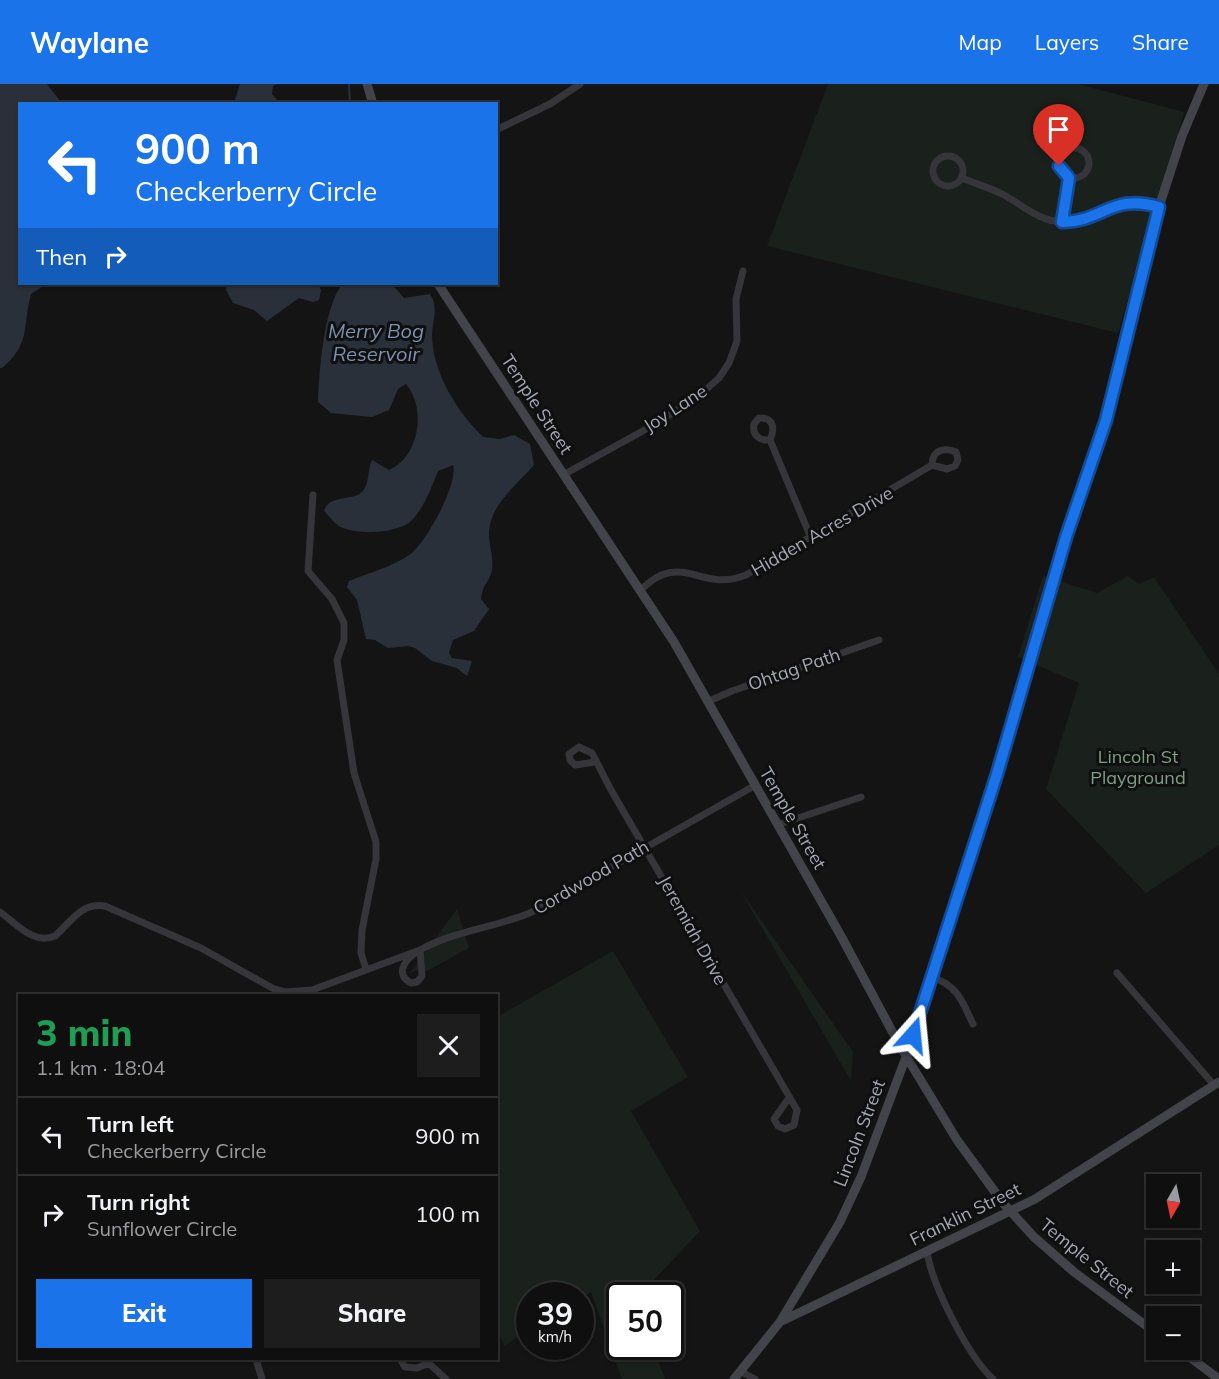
<!DOCTYPE html>
<meta charset="utf-8">
<style>
:root{--surface:#0f0f10;--page:#1d1d1e;--text:#f1f3f6;--muted:#9b9c9f;--line:#2f2f30;--accent:#1a73e8}
body{margin:0;font-family:Mulish,sans-serif;background:var(--page);color:var(--text);height:100vh;display:flex;flex-direction:column;font-size:22px;white-space:nowrap}
*{box-sizing:border-box;margin:0}
p{font-size:20px;color:var(--muted)}
.icon{flex:none;width:33px;height:33px;fill:none;stroke:currentColor;stroke-width:2;stroke-linecap:round;stroke-linejoin:round}
.map{position:relative;flex:1;overflow:hidden}
.sheet{position:absolute;left:18px;top:910px;width:480px;height:366px;display:flex;flex-direction:column;background:var(--surface);border-radius:0px;box-shadow:0 2px 4px #0004,0 0 0 2px var(--line)}
.sheet>*{flex:none}
.guide{position:absolute;left:18px;top:18px;width:480px;height:183px;border-radius:0px;box-shadow:0 2px 4px #0004,0 0 0 2px var(--line);background:#1a73e8;color:#fff;overflow:hidden}
.needle{width:39px;rotate:189deg}
.controls{position:absolute;left:1146px;top:1090px;display:grid;gap:12px}
.controls a{display:grid;place-items:center;width:54px;height:54px;border-radius:0px;background:var(--surface);box-shadow:0 2px 4px #0004,0 0 0 2px var(--line);font-size:30px}
.speed{position:absolute;left:516px;top:1198px;display:flex;gap:12px;font-size:30px;font-weight:700;text-align:center}
.speed>*{display:grid;place-content:center;width:78px;height:78px;border-radius:50%;background:var(--surface);box-shadow:0 2px 4px #0004,0 0 0 2px var(--line);line-height:1}
.speed small{font-size:15px;font-weight:400}
.speed .limit{border:3px solid #111;border-radius:9px;background:#fff;color:#111}
.pin{position:absolute;display:grid;place-items:center;width:51px;height:51px;color:#fff;margin:-62px -26px;border-radius:50% 50% 50% 0;rotate:-45deg;box-shadow:0 0 6px #0007}
.pin .icon{rotate:45deg}
.me{position:absolute;width:66px;margin:-33px;rotate:18deg;stroke-linejoin:round;filter:drop-shadow(0 0 4px #0008)}
.turn{display:flex;align-items:center;gap:21px;height:126px;padding:0 18px;font-size:27px}
.turn .icon{width:78px;height:78px;stroke-width:2.5}
.turn b{display:block;font-size:42px;line-height:51px}
.then{display:flex;align-items:center;height:57px;padding:0 18px;background:#0003;gap:12px;font-size:22px}
.round{display:grid;place-items:center;flex:none;width:63px;height:63px;border-radius:0px;background:var(--page)}
.head{display:flex;align-items:center;justify-content:space-between;height:102px;padding:0 18px}
h1{font-size:36px;font-weight:800;line-height:45px;color:#1e9e55}
.cta{display:flex;gap:12px;margin-top:auto;padding:12px 18px}
.cta a{flex:1;height:69px;border-radius:0px;background:var(--accent);color:#fff;font-size:24px;font-weight:800;line-height:69px;text-align:center}
.cta a+a{background:var(--page);color:var(--text)}
ul{padding:0;list-style:none}
li{display:flex;align-items:center;gap:18px;height:78px;padding:0 18px;border-top:2px solid var(--line)}
li div{flex:1}
li b{display:block;font-size:22px}
li em{font-style:normal}
header{display:flex;align-items:center;gap:36px;box-sizing:border-box;height:84px;padding:0 30px;background:var(--accent);color:#fff}
header strong{font-size:28px}
nav{display:flex;gap:33px;margin-inline-start:auto;font-size:21px}
.map>svg:first-child{display:block}
</style>
<header>
<strong>Waylane</strong>
<nav><a>Map</a><a>Layers</a><a>Share</a></nav>
</header>
<div class="map">
<svg width="1219" height="1295" viewBox="0 0 1219 1295">
<rect width="100%" height="100%" fill="#141415"/>
<path fill="#1a201b" d="M 828,0 L 1078,0 L 1184,28 L 1118,249 L 767,162 Z
M 1043,492 L 1097,509 L 1128,492 L 1139,500 L 1154,493 L 1219,590 L 1219,761 L 1146,809 L 1046,705 L 1079,599 L 1018,573 Z
M 740,806 L 853,968 L 851,997 Z
M 457,825 L 469,864 L 427,887 L 417,886 L 409,890 Z
M 613,867 L 688,993 L 631,1027 L 700,1147 L 639,1212 L 620,1212 L 620,1263 L 653,1263 L 665,1295 L 622,1295 L 591,1208 L 581,1214 L 580,1212 L 530,1212 L 529,1246 L 504,1262 L 497,1243 L 497,933 Z"/>
<path fill="#2a3039" d="M 0,0 L 47,0 L 60,17 L 71,19 L 20,20 L 20,200 L 46,200 L 31,210 C 22,241 32,259 2,284 L 0,284 Z
M 240,0 L 277,0 L 273,2 L 272,10 L 280,19 L 234,19 Z
M 227,200 L 318,200 L 321,206 L 319,216 L 313,218 L 299,214 L 267,237 L 254,226 L 233,219 L 226,206 Z
M 343,200 L 392,200 L 404,214 L 430,210 C 440,225 431,238 432,255 C 435,293 457,327 483,353 L 500,355 L 514,351 L 530,360 L 534,381 C 517,401 490,420 489,449 C 489,463 495,475 491,490 C 488,499 483,500 481,515 L 489,525 L 474,547 L 453,556 L 449,569 L 452,574 L 472,577 L 467,592 L 457,584 L 432,577 L 415,564 L 408,562 L 388,564 L 375,556 L 366,555 L 357,516 L 347,503 L 349,497 C 368,489 392,483 409,471 C 425,461 459,399 453,381 L 438,387 C 431,404 425,422 412,436 C 398,450 358,451 341,443 C 335,440 329,432 324,427 C 330,410 350,418 362,408 C 370,400 367,386 372,376 L 389,386 C 419,373 427,325 406,300 L 398,305 L 389,326 L 372,333 L 331,329 L 318,318 C 319,289 324,219 343,200 Z"/>
<g fill="none" stroke-linecap="round" stroke-linejoin="round">
<path stroke="#2a3039" stroke-width="2" d="M 349,0 L 350,20"/>
<path stroke="#35353a" stroke-width="7" d="M 496,46 L 550,20 L 580,0
M1059 79a15 15 0 1 1 30 0a15 15 0 1 1-30 0Z
M933 87a15 15 0 1 1 30 0a15 15 0 1 1-30 0Z
M 962,94 C 976,100 991,104 1004,111 C 1024,122 1039,137 1062,138 C 1101,139 1110,108 1159,123
M 1062,138 L 1069,94
M 770,356 C 775,345 774,333 759,334 L 754,340 C 752,351 759,357 770,356 L 811,454
M 563,391 L 659,338 L 701,310 L 719,294 L 729,279 L 737,257 L 736,215 L 743,187
M 313,411 L 308,487 L 332,515 L 344,539 L 344,556 L 337,576 L 354,689 L 376,758 L 376,775 L 362,846 L 361,869 L 366,885
M 640,506 C 649,499 657,491 668,489 C 693,483 710,505 746,491 L 932,381 C 932,366 944,363 956,368 L 958,376 L 955,382 L 947,385 L 932,381
M 709,617 L 732,607 L 879,556
M 595,678 L 575,681 L 570,676 L 569,670 L 579,663 L 592,669 L 611,706 L 797,1026 L 794,1041 L 785,1045 L 778,1042 L 774,1035 L 789,1014
M 777,741 L 861,713
M 0,828 C 17,840 33,861 55,852 C 71,838 81,818 105,822 L 201,864 L 274,905 L 285,908 L 312,906 L 420,866
M 414,870 C 403,878 396,891 411,899 L 417,898 L 422,892 L 420,866 C 456,846 495,844 532,828 L 754,702
M 1117,889 L 1214,1001
M 932,893 C 958,902 962,917 973,940
M 927,1168 C 932,1201 968,1272 993,1295
M 256,1275 L 262,1295
M 400,1275 L 405,1283 L 417,1284 L 429,1279
M 424,1275 L 446,1295
M 740,1287 L 755,1295"/>
<path stroke="#43444a" stroke-width="9" d="M 367,0 L 373,20
M 438,200 L 674,558 L 841,852 L 900,962 L 957,1056 L 1003,1119 L 1034,1153 L 1074,1188 L 1156,1249
M 782,1237 L 1035,1115 L 1219,998
M 1180,1266 L 1219,1295
M 734,1295 L 780,1238 L 840,1138 L 861,1093 L 906,973 L 986,725 L 1066,453 L 1105,336 L 1159,123 L 1182,52 L 1204,0"/>
</g>
<g fill="none" stroke-linecap="round" stroke-linejoin="round">
<g stroke="#114b97" stroke-width="15">
<path id="route" d="M 913,951 L 997,690 L 1066,453 L 1106,336 L 1159,123 C 1111,109 1103,138 1062,138 L 1069,94 L 1059,82"/>
</g>
<use href="#route" stroke="#1a73e8" stroke-width="10"/>
</g>
<g text-anchor="middle" dominant-baseline="central" stroke-width="6" stroke-linejoin="round" paint-order="stroke">
<g font-size="18" fill="#a5a8b5" stroke="#0f0f10">
<text transform="translate(537 320) rotate(57)">Temple Street</text>
<text transform="translate(675 324) rotate(-33)">Joy Lane</text>
<text transform="translate(822 447) rotate(-30)">Hidden Acres Drive</text>
<text transform="translate(794 585) rotate(-19)">Ohtag Path</text>
<text transform="translate(793 734) rotate(60)">Temple Street</text>
<text transform="translate(591 793) rotate(-30)">Cordwood Path</text>
<text transform="translate(693 846) rotate(61)">Jeremiah Drive</text>
<text transform="translate(859 1049) rotate(-69)">Lincoln Street</text>
<text transform="translate(965 1130) rotate(-26)">Franklin Street</text>
<text transform="translate(1087 1174) rotate(39)">Temple Street</text>
</g>
<g font-size="18" fill="#7ca083" stroke="#0f0f10">
<text x="1138" y="672">Lincoln St<tspan x="1138" dy="21">Playground</tspan></text>
</g>
<g font-size="20" font-style="italic" fill="#7c92b0" stroke="#0f0f10">
<text x="376" y="246">Merry Bog<tspan x="376" dy="23">Reservoir</tspan></text>
</g>
</g>
</svg>
<div class="controls">
<a><svg class="needle" viewBox="-14 -14 28 28"><path d="M0-13l5 13h-10z" fill="#e53935"/><path d="M0 13l5-13h-10z" fill="#9b9c9f"/></svg></a>
<a>+</a>
<a>−</a>
</div>
<div class="speed"><div>39<small>km/h</small></div><div class="limit">50</div></div>
<div class="pin" style="left:1059px;top:82px;background:#d93025"><svg class="icon" aria-label="arrive" viewBox="0 0 24 24"><path d="M6 21V4h12l-3 4 3 4H6"/></svg></div>
<svg class="me" style="left:913px;top:951px" viewBox="-20 -20 40 40"><path d="M0-17L14 15 0 8-14 15z" fill="#1a73e8" stroke="#fff" stroke-width="4"/></svg>
<div class="guide">
<div class="turn"><svg class="icon" aria-label="left" viewBox="0 0 24 24"><path d="M17 20v-9H6M10 6l-5 5 5 5"/></svg><div><b>900 m</b>Checkerberry Circle</div></div>
<div class="then">Then<svg class="icon" aria-label="right" viewBox="0 0 24 24"><path d="M7 20v-9h11M14 6l5 5-5 5"/></svg></div>
</div>
<section class="sheet">
<div class="head"><div><h1>3 min</h1><p>1.1 km · 18:04</p></div><a class="round"><svg class="icon" aria-label="close" viewBox="0 0 24 24"><path d="M6 6l12 12M18 6L6 18"/></svg></a></div>
<ul>
<li><svg class="icon" aria-label="left" viewBox="0 0 24 24"><path d="M17 20v-9H6M10 6l-5 5 5 5"/></svg><div><b>Turn left</b><p>Checkerberry Circle</p></div><em>900 m</em></li>
<li><svg class="icon" aria-label="right" viewBox="0 0 24 24"><path d="M7 20v-9h11M14 6l5 5-5 5"/></svg><div><b>Turn right</b><p>Sunflower Circle</p></div><em>100 m</em></li>
</ul>
<div class="cta"><a>Exit</a><a>Share</a></div>
</section>
</div>
